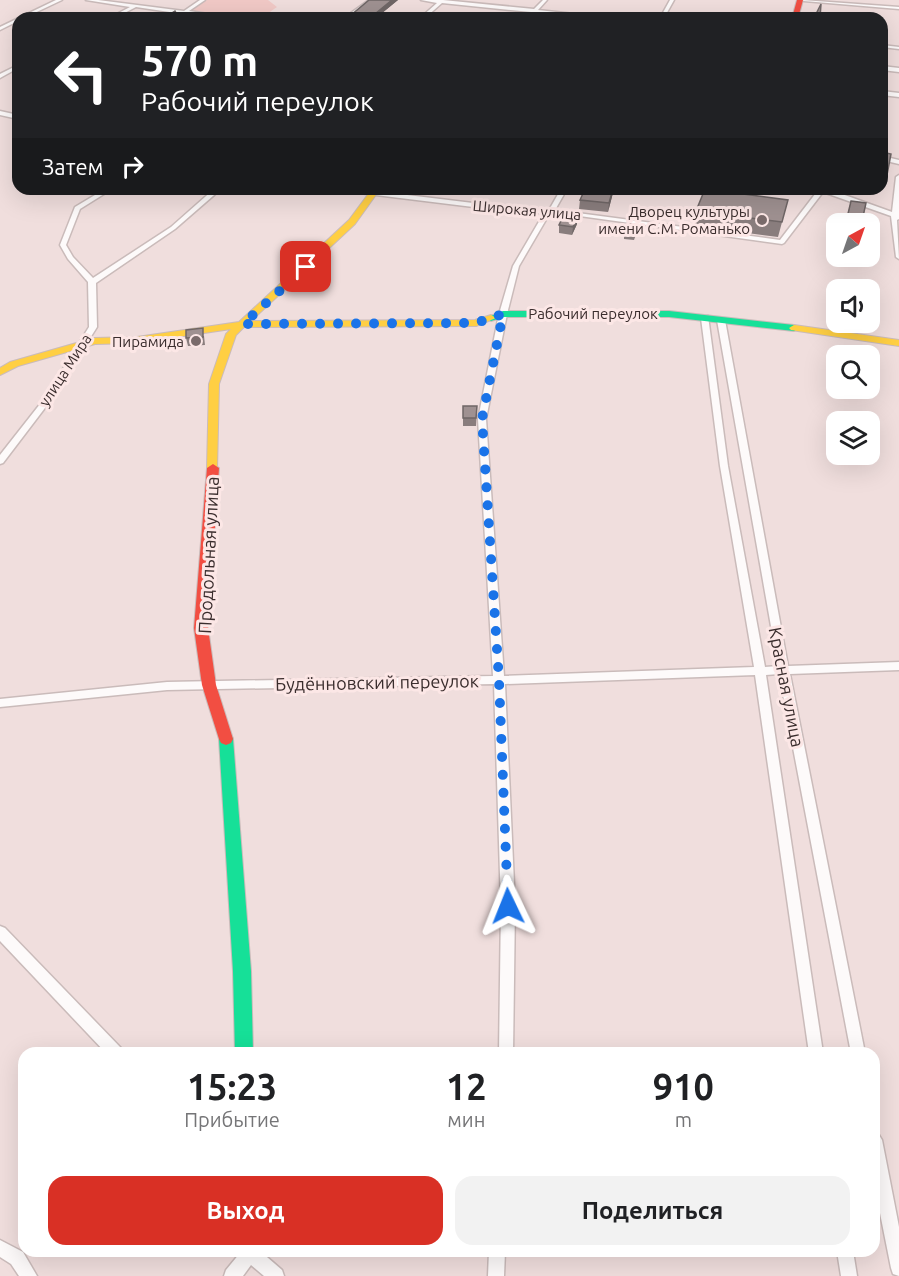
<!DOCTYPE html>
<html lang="ru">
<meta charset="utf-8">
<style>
:root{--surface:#fff;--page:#f2f2f2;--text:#202124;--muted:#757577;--accent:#d93025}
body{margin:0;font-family:Ubuntu,sans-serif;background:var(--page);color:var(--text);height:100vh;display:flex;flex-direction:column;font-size:22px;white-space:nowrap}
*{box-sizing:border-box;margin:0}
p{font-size:20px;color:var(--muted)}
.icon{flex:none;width:33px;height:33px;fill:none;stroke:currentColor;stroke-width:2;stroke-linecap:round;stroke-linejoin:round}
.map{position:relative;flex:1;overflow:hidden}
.panel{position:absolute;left:18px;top:1047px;width:862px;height:210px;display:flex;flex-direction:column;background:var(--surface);border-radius:18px;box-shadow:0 6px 24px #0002}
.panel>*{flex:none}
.top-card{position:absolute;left:12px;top:12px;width:876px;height:183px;border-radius:18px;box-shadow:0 6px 24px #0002;background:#202124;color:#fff;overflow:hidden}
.needle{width:39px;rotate:40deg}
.buttons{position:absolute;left:826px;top:213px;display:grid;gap:12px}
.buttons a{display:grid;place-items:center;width:54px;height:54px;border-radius:12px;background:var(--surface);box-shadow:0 6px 24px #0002;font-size:30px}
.pin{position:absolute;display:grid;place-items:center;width:51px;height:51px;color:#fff;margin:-26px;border-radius:12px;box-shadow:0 3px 9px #0006}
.me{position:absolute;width:66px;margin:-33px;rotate:358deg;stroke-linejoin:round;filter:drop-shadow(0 0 4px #0008)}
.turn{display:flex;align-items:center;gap:21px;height:126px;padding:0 30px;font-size:27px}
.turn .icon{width:78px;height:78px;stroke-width:2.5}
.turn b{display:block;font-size:42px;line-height:51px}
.then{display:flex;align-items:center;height:57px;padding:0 30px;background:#0003;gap:12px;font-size:22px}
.eta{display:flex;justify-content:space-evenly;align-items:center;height:102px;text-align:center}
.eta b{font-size:36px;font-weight:600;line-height:42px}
.action{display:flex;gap:12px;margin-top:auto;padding:12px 30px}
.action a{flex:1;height:69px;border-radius:18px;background:var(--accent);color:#fff;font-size:24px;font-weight:600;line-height:69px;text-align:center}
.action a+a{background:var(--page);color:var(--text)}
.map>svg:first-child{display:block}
</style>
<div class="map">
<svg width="899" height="1276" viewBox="0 0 899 1276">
<rect width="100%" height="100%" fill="#f0dedd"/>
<path fill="#f1c9c6" d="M 207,0 L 268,0 L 277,7 L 261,18 L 189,11 Z"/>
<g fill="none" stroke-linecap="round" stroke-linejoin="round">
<g stroke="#cabbba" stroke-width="3">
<path id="street" d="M 56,0 L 62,0 L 24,18 L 18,18 L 18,21 L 0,30 L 0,27 Z
M 86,0 L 98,0 L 184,11 L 200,0 L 205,0 L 189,11 L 233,18 L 183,14 L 136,7 L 115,18 L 109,18 L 130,7 Z
M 369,0 L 374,0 L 349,18 L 344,18 Z
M 421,0 L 443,0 L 534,9 L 543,0 L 547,0 L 538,10 L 610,18 L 536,12 L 531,16 L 529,15 L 531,12 L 442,3 L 425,18 L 420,18 L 437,3 Z
M 670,0 L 674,0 L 664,18 L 660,18 Z
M 802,0 L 899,7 L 899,9 L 804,1 Z
M 882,45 L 899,47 L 899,49 L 882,47 Z
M 18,65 L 18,68 L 0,78 L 0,74 Z
M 882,66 L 899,68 L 899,72 L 882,70 Z
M 882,91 L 899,93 L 899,97 L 882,95 Z
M 0,111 L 18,115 L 18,119 L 0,115 Z
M 882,156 L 899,160 L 899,164 L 882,160 Z
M 899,175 L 899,219 L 897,220 L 899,259 L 896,257 L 891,216 L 823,192 L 784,243 L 782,244 L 565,214 L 552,214 L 547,218 L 519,266 L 507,314 L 486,419 L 504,676 L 754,667 L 720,466 L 701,318 L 708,316 L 728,466 L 765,667 L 778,666 L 717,320 L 721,318 L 725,320 L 788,666 L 899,662 L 899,670 L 790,674 L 865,1053 L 851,1053 L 779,674 L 766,675 L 823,1053 L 809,1053 L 755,675 L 505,684 L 515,906 L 513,1053 L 499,1053 L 501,906 L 494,684 L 167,690 L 0,707 L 0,699 L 167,682 L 493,676 L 478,419 L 499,314 L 513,266 L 544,213 L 523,213 L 343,191 L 340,189 L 358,189 L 523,209 L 549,210 L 561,189 L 567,189 L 555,210 L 780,240 L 819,189 L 828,189 L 892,212 L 896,177 Z
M 105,189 L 112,189 L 80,209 L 66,245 L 73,257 L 93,278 L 171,227 L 214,189 L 221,189 L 175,229 L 96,283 L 97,327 L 51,400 L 3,463 L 0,464 L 0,455 L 44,399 L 89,327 L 88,282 L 68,259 L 60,245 L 75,207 Z
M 0,926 L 5,928 L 121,1048 L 123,1053 L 106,1053 L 0,941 Z
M 874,1133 L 879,1135 L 882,1140 L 899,1227 L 899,1276 L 893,1274 L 891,1268 L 874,1183 Z
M 0,1240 L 23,1252 L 37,1276 L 19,1276 L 11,1264 L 0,1257 Z
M 240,1251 L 260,1251 L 282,1270 L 284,1276 L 264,1276 L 251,1265 L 243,1276 L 224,1276 L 226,1270 L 240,1253 Z
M 489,1251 L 505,1251 L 504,1276 L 488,1276 Z
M 837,1251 L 853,1251 L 857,1276 L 841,1276 Z"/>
</g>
<g stroke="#cabbba" stroke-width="2">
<path id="fast" d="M 503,311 L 669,311 L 794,325 L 799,328 L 794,331 L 669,317 L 504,317 L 491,321 L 486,318 Z
M 226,733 L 231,735 L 233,739 L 251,971 L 253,1053 L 235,1053 L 233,971 L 219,739 L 221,735 Z"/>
</g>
<g stroke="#cabbba" stroke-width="2">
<path id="slow" d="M 372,189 L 380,189 L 355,224 L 251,321 L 475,320 L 491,315 L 496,318 L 476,326 L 244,327 L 236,335 L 219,384 L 217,470 L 213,472 L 207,468 L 209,384 L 226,334 L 231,329 L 137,343 L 95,344 L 18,366 L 0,375 L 0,368 L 10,362 L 94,338 L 137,337 L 239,322 L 349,220 Z
M 794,325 L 899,340 L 899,346 L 791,330 L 789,328 Z"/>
</g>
<g stroke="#cabbba" stroke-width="2">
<path id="jam" d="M 797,0 L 803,0 L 798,18 L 792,18 Z
M 213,464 L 219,468 L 208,628 L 216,685 L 233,739 L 231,743 L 226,745 L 221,743 L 219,739 L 202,685 L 194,628 L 207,468 Z"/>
</g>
<use href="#street" fill="#fdfafa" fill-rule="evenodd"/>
<use href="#fast" fill="#16e098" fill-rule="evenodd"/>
<use href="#slow" fill="#ffcf43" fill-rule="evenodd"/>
<use href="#jam" fill="#f24e42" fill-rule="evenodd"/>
</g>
<path fill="#897d7d" d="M 369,0 L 398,0 L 376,18 L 351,18 L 350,16 Z
M 882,152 L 886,180 L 883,189 L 880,189 L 882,189 Z
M 614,189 L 608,212 L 579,209 L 580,200 Z
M 788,200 L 778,237 L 694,226 L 696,211 Z
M 851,201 L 866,203 L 862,224 L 845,224 Z
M 577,224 L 572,235 L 559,233 L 559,225 Z
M 638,229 L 634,240 L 624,239 L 624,235 Z
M 204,336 L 205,345 L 188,346 L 186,338 Z
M 463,406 L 477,406 L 476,426 L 463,426 Z"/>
<path fill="#6f6666" d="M 392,0 L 398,0 L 376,18 L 370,18 Z
M 613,189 L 614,189 L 608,212 L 609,203 Z
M 577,217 L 577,224 L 572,235 L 573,227 Z"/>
<path fill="#9f9191" stroke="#6f6666" stroke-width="1.5" d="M 369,0 L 392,0 L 370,18 L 350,16 Z
M 821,4 L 820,18 L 814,18 Z
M 175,11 L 179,18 L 164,18 Z
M 882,152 L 891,154 L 886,180 L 882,179 Z
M 585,189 L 613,189 L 609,203 L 580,200 Z
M 705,189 L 788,200 L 782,222 L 696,211 Z
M 851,201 L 866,203 L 862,221 L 847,218 Z
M 564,215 L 577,217 L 573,227 L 559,225 Z
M 629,224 L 639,225 L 634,236 L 624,235 Z
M 203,328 L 203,337 L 186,338 L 186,330 Z
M 463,406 L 477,406 L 476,418 L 463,418 Z"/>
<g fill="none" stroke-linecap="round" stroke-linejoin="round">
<path stroke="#1a73e8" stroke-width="10" stroke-dasharray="0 18" d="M 306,267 L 243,324 L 476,323 L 503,314 L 482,419 L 499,680 L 508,906"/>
</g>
<g fill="#7a6b6b" stroke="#fce7e6" stroke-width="2">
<circle cx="762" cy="220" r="6"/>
<circle cx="196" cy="341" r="6"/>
</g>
<g text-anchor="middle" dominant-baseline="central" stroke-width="6" stroke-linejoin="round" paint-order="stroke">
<g font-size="15" fill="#3a2d2d" stroke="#fce7e6">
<text transform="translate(527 210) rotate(5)">Широкая улица</text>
<text x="593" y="313">Рабочий переулок</text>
<text transform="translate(65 370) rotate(-57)">улица Мира</text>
</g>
<g font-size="15" fill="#3a2d2d" stroke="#fce7e6" text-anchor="end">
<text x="750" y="211">Дворец культуры<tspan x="750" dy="17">имени С.М. Романько</tspan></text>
<text x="184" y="341">Пирамида</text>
</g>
<g font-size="18" fill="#3a2d2d" stroke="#fce7e6">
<text transform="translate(208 555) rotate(-87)">Продольная улица</text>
<text transform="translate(377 682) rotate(-1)">Будённовский переулок</text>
<text transform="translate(787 687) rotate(79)">Красная улица</text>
</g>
</g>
</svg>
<div class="buttons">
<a><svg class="needle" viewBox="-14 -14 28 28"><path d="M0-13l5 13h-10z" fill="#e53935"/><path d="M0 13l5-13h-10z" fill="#757577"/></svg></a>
<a><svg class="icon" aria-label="sound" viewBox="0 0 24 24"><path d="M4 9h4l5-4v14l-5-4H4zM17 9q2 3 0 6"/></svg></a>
<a><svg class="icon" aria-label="search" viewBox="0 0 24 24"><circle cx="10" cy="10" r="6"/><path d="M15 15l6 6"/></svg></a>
<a><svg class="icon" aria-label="layers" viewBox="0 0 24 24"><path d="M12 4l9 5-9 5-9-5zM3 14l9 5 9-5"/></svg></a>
</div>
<div class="pin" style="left:306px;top:267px;background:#d93025"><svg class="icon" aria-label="arrive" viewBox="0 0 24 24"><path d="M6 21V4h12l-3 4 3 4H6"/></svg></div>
<svg class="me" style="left:508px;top:906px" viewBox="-20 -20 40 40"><path d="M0-17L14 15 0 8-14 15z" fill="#1a73e8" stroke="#fff" stroke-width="4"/></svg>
<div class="top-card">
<div class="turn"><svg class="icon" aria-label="left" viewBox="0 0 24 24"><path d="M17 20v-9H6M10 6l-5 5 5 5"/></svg><div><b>570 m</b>Рабочий переулок</div></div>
<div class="then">Затем<svg class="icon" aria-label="right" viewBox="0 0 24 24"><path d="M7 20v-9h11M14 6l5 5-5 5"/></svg></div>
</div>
<section class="panel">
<div class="eta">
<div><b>15:23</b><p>Прибытие</p></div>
<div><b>12</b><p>мин</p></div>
<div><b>910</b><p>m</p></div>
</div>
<div class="action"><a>Выход</a><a>Поделиться</a></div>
</section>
</div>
